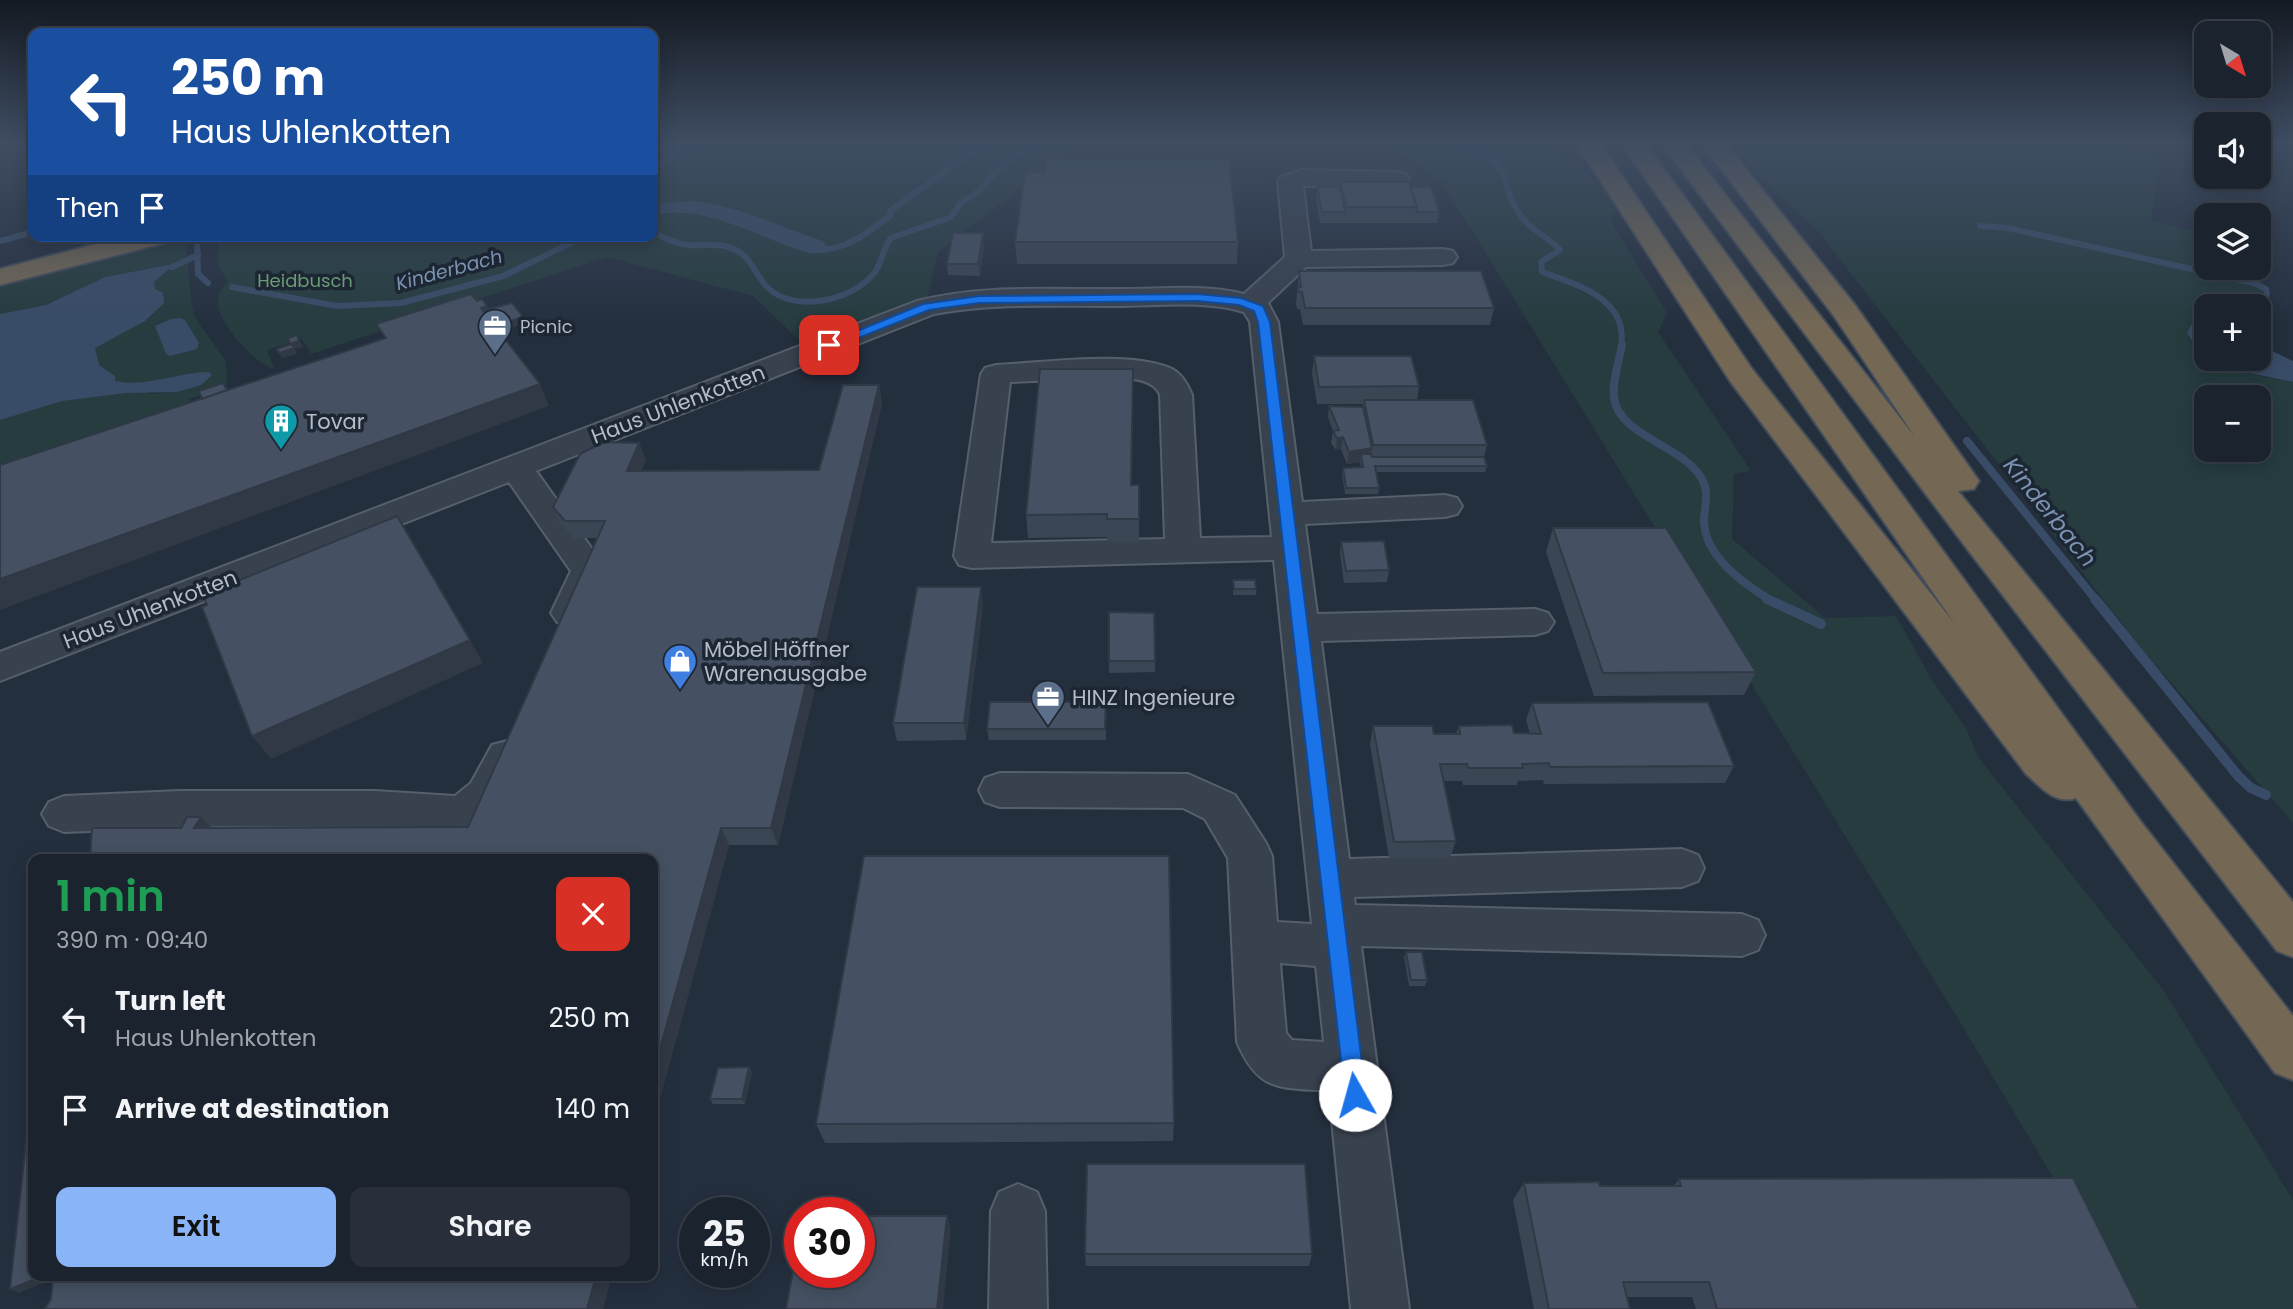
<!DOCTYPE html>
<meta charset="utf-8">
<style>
:root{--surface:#1b232e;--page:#282f3a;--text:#f1f3f6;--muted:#a0a4aa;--line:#39404a;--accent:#8ab4f8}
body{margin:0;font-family:Poppins,sans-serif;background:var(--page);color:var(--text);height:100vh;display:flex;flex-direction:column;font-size:26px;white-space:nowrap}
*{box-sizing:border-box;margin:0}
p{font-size:23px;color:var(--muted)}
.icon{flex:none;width:38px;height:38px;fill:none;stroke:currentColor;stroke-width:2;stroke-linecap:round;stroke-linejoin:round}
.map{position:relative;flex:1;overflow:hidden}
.details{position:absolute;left:28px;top:854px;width:630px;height:427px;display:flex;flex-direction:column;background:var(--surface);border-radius:14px;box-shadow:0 4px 18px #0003,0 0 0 2px var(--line)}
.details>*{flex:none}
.banner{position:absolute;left:28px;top:28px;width:630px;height:214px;border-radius:14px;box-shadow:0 4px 18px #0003,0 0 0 2px var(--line);background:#1a4fa0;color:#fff;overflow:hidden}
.needle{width:46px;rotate:142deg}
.tools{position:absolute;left:2194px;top:21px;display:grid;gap:14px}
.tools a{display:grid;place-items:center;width:77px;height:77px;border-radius:14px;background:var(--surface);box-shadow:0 4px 18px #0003,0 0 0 2px var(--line);font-size:35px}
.speed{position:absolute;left:679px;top:1197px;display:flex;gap:14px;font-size:35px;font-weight:700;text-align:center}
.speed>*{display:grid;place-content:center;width:91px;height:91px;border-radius:50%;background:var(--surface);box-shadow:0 4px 18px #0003,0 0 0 2px var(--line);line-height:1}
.speed small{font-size:18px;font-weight:400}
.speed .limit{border:10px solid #d22;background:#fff;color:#111}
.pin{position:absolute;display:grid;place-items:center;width:60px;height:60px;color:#fff;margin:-30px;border-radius:14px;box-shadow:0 4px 10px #0006}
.me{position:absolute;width:77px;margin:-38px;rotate:353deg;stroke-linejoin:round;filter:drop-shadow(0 0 5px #0008)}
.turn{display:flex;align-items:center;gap:24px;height:147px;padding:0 28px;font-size:32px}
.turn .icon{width:91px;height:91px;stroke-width:2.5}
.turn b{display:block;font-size:49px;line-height:60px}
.then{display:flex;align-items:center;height:66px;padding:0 28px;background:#0003;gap:14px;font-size:26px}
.round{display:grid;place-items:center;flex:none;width:74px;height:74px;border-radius:14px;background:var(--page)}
.overview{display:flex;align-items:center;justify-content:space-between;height:119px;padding:0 28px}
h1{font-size:42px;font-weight:600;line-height:52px;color:#1e9e55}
.action{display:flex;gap:14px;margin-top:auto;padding:14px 28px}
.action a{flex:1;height:80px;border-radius:14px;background:var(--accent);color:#111;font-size:28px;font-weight:600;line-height:80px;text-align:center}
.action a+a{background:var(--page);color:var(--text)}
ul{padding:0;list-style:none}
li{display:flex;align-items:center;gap:21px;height:91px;padding:0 28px}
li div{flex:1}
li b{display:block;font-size:26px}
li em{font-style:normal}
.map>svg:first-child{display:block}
</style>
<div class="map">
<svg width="2293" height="1309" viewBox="0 0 2293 1309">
<rect width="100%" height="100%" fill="#242f3e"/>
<path fill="#263c3f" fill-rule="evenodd" d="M 653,143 L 1078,143 L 938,252 L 927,299 L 804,345 L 753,296 L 607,257 L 311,354 L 302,339 L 267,350 L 274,369 C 255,364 220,325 218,305 C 217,294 222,289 228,280 C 214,264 218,252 219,236 L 653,236 L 653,215 C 710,203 759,240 812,254 L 823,241 C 765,222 715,195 653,204 Z
M 1366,143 L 1550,143 L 1581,167 L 1602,188 L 1617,211 L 1611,219 L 1614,227 L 1667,313 L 1658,332 L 1751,471 L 1734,474 L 1732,539 L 1825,618 L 1896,616 L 1932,680 L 1966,728 L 1978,757 L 2164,991 L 2293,1200 L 2293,1309 L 2132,1309 L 1960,1022 L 1440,179 C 1417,159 1395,151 1366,143 Z
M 1730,143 L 2094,143 L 2161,156 L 2151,221 L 2207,234 L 2207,268 L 2259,268 L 2259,246 L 2262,280 L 2263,285 L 2268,286 L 2266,323 L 2259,320 L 2259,306 L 2207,306 L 2207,318 L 2198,320 L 2187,333 C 2199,370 2259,375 2293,382 L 2293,823 L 2141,648 L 1818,231 L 1759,177 ZM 2207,397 L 2259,397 L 2259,450 L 2207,450 Z
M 185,239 L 192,307 L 196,319 L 226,361 L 227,386 L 189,399 L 195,410 L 0,470 L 0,420 L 26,411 L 153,286 L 154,282 L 169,271 L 168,265 L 105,277 L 46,305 L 0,314 L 0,287 ZM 169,379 L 201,384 L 177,392 L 149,394 L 158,381 Z"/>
<path fill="#394c67" d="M 690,201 C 737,204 779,227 823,241 L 827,247 L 824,251 L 812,254 C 759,240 710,203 653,215 L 653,204 Z
M 168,265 L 172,267 L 154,282 L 155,289 L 163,293 L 164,303 L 145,321 L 95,348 L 99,365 L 115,376 L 115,381 C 147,388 177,372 209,372 L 212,375 L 201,385 L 177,392 L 126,393 L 62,401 L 0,420 L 0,314 L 46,305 L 105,277 Z
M 180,318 L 185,320 L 199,343 L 197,349 L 170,356 L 166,354 L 155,326 L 171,319 Z
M 2207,318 L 2207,356 L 2195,346 L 2187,333 L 2192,323 Z
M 2259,320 L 2266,323 L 2272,351 L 2293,361 L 2293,382 L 2235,370 L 2211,359 L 2259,359 Z"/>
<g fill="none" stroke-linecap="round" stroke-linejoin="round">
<path stroke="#394c67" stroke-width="6" d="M 1457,143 C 1525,167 1491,181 1526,222 C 1536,233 1550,238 1560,250 L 1541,262 L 1542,272 C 1578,285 1629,299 1621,347
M 653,166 L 700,143
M 1980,226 L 2008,228 L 2254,283 L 2266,289 L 2267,293 L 2262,320 L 2259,322
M 653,232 C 664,238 676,244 688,245 C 705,246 721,242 736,250 C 752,258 755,275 767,287 C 794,314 853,301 875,272 C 882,262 883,248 891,238 L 951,217 L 961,203 L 979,191 L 1003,164 L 1038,143
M 197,238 L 198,274 L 208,283
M 0,241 L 33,232
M 813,250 C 844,252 868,233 891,215 L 890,211 L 985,143
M 172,267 L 198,255
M 232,287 L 337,306 L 401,303 L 503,276 L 585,236"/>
<path stroke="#394c67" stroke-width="8" d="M 1622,345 C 1619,362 1612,381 1614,398 C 1619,436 1684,446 1702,479 C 1710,493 1704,507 1704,521 C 1705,557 1743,583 1770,600
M 1967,441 L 2096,600"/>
<path stroke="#394c67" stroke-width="10" d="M 1767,599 L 1821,624
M 2095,599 L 2239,777 L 2251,788 L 2266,795"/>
<g stroke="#565f6c" stroke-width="4">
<path id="minor" d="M 1302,170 L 1397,172 L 1406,174 L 1409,179 L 1406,184 L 1397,186 L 1303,186 L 1311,251 L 1443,249 L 1453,251 L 1457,257 L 1453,263 L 1443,265 L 1306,267 L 1268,303 L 1278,322 L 1302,502 L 1445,495 L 1457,498 L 1462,506 L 1457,514 L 1445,517 L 1305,524 L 1317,614 L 1535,609 L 1548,613 L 1554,622 L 1548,631 L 1535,635 L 1321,641 L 1349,859 L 1682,849 L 1698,855 L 1704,868 L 1698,881 L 1682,887 L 1354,897 L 1355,905 L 1742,914 L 1758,920 L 1765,935 L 1758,950 L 1742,956 L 1361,946 L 1409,1309 L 1351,1309 L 1329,1091 C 1279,1087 1259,1093 1237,1042 L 1228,858 L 1205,819 L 1183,808 L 1000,807 L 985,802 L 979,790 L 985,778 L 1000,773 L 1188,774 L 1235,795 L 1266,843 L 1272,856 L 1277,922 L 1312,924 L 1274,560 L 972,568 L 959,565 L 954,556 L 981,374 L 985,368 L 996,365 C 1043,363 1130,350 1172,369 C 1182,374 1188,385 1192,395 L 1200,538 L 1272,537 L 1250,322 L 1244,312 C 1203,300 1159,306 1116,306 C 1055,306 994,303 934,314 L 536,471 L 607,570 L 583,622 L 570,626 L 557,622 L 551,613 L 571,571 L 509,482 L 0,681 L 0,652 L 917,301 C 984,284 1053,290 1121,289 C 1162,289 1204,284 1244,294 L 1285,257 L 1278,182 L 1281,177 ZM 1080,379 C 1101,378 1152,372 1160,395 L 1165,539 L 991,543 L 1010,382 ZM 1280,963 L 1316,966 L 1324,1042 L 1292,1040 L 1286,1033 Z
M 507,741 L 522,745 L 528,757 L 506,801 L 495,814 L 480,823 L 455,831 L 432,832 L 375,827 L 219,826 L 64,832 L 49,826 L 42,814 L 49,802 L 64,796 L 180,791 L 375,791 L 455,796 L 471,783 L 492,745 Z
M 1018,1184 L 1037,1192 L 1045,1211 L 1047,1309 L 989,1309 L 991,1211 L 999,1192 Z"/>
</g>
<g stroke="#434c59" stroke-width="4">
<path id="highway" d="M 1576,143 L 1600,143 L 1752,369 L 1955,624 L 1621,143 L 1645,143 L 2141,822 L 2293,1016 L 2293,1080 L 2275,1073 L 2076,798 C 2055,805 2041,787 2026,774 L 1730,381 Z
M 1661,143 L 1685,143 L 1915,437 L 1834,316 L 1701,143 L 1725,143 L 1855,305 L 1979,481 L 1974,489 L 1958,491 L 2293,902 L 2293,957 L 2277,951 L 1968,550 Z
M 127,236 L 172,236 L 168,242 L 0,285 L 0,269 Z"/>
</g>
<use href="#minor" fill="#38414e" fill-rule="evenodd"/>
<use href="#highway" fill="#746855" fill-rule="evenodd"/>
</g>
<path fill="#3b4654" d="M 2206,147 L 2207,148 L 2207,163 L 2202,162 L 2202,153 Z
M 1045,172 L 1238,242 L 1237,264 L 1017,264 L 1015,242 Z
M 1340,182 L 1410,187 L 1439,212 L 1437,223 L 1320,223 L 1316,198 L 1317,187 L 1340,187 Z
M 984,244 L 980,276 L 948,275 L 947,264 Z
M 1299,271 L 1494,308 L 1490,325 L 1303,325 L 1300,309 L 1297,309 L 1296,304 Z
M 1314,356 L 1419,386 L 1417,400 L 1487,445 L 1484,457 L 1487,466 L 1485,472 L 1376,472 L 1379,488 L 1378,494 L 1345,494 L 1342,474 L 1343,468 L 1361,467 L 1360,462 L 1347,464 L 1341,449 L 1336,450 L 1331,443 L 1333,431 L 1328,417 L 1329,406 L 1363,407 L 1363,404 L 1317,404 L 1312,373 Z
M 879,385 L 882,403 L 778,845 L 729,845 L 653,1124 L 653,859 L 181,828 L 468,827 L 597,538 L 573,538 L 561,524 L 553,507 L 639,443 L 646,460 L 641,471 L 819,470 Z
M 1133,392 L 1132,485 L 1139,485 L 1139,542 L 1108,542 L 1107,537 L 1028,538 L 1026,515 Z
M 1553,528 L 1756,672 L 1744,695 L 1594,696 L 1546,552 Z
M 1341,542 L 1389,570 L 1387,582 L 1344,583 L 1340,554 Z
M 1233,580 L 1256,589 L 1256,595 L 1233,595 Z
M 983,605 L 966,740 L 897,741 L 893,723 Z
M 1154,613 L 1155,672 L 1109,673 L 1109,661 Z
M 1106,702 L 1106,740 L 989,740 L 987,729 Z
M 1532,703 L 1734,766 L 1725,783 L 1544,784 L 1543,780 L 1518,781 L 1517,785 L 1463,785 L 1462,781 L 1443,781 L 1456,841 L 1450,858 L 1389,858 L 1370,744 L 1373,726 L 1434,734 L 1456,734 L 1459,726 L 1514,733 L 1530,734 L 1526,720 Z
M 1406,952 L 1427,980 L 1425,986 L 1409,986 L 1404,957 Z
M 749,1067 L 752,1072 L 745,1104 L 713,1104 L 710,1099 Z
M 1174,1123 L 1173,1141 L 825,1143 L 816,1124 Z
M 1679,1179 L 2139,1309 L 1696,1309 L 1692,1297 L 1627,1297 L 1630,1309 L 1534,1309 L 1513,1200 L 1524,1183 L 1600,1186 L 1674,1186 Z
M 1085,1254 L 1312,1254 L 1309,1266 L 1086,1266 Z"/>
<path fill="#303945" d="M 983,233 L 984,244 L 980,276 L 978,264 Z
M 487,306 L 496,326 L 523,317 L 526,323 L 494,333 L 481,308 Z
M 297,335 L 303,347 L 295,349 L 297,354 L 282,358 L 279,353 L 293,348 L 290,344 Z
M 540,384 L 549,406 L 0,610 L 0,579 Z
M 879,385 L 882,403 L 778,845 L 771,828 Z
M 1343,437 L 1341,449 L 1336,450 L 1337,438 Z
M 639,443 L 646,460 L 634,488 L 627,471 Z
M 1372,448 L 1370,460 L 1361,454 L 1360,462 L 1347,464 L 1349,452 Z
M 981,587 L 983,605 L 966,740 L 964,723 Z
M 470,640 L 483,663 L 271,759 L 252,736 Z
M 201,817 L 217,834 L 194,828 Z
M 721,828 L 729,845 L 653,1124 L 653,1074 Z
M 749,1067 L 752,1072 L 745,1104 L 742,1099 Z
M 947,1216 L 951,1228 L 943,1309 L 937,1309 Z
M 43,1276 L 61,1276 L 19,1293 L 10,1289 Z
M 596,1276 L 612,1276 L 603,1309 L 587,1309 Z"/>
<path fill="#455162" stroke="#303945" stroke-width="2" d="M 1046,160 L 1229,160 L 1238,242 L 1015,242 L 1025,172 L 1045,172 Z
M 1340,182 L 1409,182 L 1417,207 L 1346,207 Z
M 1317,187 L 1340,187 L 1345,212 L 1322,212 Z
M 1410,187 L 1431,187 L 1439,212 L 1416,212 L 1417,207 Z
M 953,233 L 983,233 L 978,264 L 947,264 Z
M 1299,271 L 1481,271 L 1494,308 L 1305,308 L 1302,292 L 1299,292 L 1298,287 L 1301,287 Z
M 471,294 L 477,301 L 482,299 L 487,306 L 481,308 L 540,384 L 0,579 L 0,465 L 386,338 L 376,324 Z
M 512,303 L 523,317 L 496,326 L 489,309 Z
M 297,335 L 299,341 L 290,344 L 288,338 Z
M 292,344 L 294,348 L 279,353 L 277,349 Z
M 1314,356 L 1411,356 L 1419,386 L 1319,387 Z
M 1040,369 L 1133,369 L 1131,485 L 1139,485 L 1139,519 L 1107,519 L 1107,514 L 1026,515 Z
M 223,383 L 227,390 L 202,399 L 199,391 Z
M 843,385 L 879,385 L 771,828 L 721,828 L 653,1074 L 653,859 L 90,859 L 92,828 L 181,828 L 187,817 L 201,817 L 194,828 L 468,827 L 605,521 L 565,521 L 553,507 L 580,454 L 604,442 L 639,443 L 627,471 L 819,470 Z
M 1364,400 L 1473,400 L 1487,445 L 1373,445 Z
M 1329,406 L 1363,407 L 1372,448 L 1349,452 L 1343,437 L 1337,438 L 1333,431 L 1339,430 Z
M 1361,454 L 1371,454 L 1372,457 L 1484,457 L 1487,466 L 1375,466 L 1379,488 L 1346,488 L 1343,468 L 1363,467 Z
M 397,516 L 470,640 L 252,736 L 202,607 L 207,605 L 203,595 Z
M 1553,528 L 1666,528 L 1756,672 L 1603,673 Z
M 1384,541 L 1389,570 L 1346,571 L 1341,542 Z
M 1233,580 L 1255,580 L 1256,589 L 1234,589 Z
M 917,587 L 981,587 L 964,723 L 893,723 Z
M 1109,612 L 1154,613 L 1155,661 L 1109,661 Z
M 990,702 L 1106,702 L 1105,729 L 987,729 Z
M 1708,702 L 1734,766 L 1550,767 L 1549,763 L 1522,764 L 1523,768 L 1468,768 L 1467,764 L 1440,764 L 1456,841 L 1394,842 L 1373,726 L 1432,726 L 1434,734 L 1460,734 L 1459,726 L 1512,725 L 1514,733 L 1541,734 L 1532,703 Z
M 864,856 L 1169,856 L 1174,1123 L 816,1124 Z
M 1406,952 L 1422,952 L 1427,980 L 1411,980 Z
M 749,1067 L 742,1099 L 710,1099 L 718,1068 Z
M 32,1088 L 33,1088 L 33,1191 L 28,1242 L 33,1245 L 33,1276 L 43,1276 L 10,1289 Z
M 1087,1164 L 1305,1164 L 1312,1254 L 1085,1254 Z
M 2073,1178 L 2139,1309 L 1717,1309 L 1709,1282 L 1623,1282 L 1630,1309 L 1549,1309 L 1524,1183 L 1599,1182 L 1600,1186 L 1681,1186 L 1679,1179 Z
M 33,1191 L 33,1240 L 28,1242 Z
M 859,1216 L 947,1216 L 937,1309 L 786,1309 L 800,1233 L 800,1272 L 859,1272 Z
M 53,1276 L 596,1276 L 587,1309 L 45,1309 L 51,1299 Z"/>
<linearGradient id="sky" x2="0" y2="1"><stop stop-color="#141a22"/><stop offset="0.44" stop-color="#3f4d63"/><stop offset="1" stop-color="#3f4d63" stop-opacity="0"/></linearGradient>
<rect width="2293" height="326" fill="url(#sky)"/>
<path fill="#1a73e8" stroke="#114b97" stroke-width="2" d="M 1197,294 L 1241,298 L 1263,306 L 1270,322 L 1366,1095 L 1363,1102 L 1355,1105 L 1348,1102 L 1345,1095 L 1258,322 L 1254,311 L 1239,305 L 1197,301 L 979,303 L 929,310 L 833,348 L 823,345 L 923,304 L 979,296 Z"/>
<defs>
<g id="office-pin" transform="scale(1.75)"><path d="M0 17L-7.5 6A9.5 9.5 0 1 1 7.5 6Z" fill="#5c6f8a" stroke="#1d2633"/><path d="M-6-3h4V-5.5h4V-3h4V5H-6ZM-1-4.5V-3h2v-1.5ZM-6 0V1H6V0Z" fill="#fff"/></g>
<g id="building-pin" transform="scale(1.75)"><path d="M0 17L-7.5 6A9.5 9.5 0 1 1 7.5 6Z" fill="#0f9aa8" stroke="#1d2633"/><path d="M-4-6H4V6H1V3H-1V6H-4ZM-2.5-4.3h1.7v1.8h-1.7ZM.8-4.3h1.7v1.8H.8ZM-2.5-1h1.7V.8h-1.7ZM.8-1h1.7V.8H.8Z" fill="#fff"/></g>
<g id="shop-pin" transform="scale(1.75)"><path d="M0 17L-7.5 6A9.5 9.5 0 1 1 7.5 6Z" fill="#3f7fe0" stroke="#1d2633"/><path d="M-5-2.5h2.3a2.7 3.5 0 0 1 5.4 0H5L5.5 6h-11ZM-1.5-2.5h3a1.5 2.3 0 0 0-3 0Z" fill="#fff"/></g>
</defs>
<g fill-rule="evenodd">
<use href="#office-pin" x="495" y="326"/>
<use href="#building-pin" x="281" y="421"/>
<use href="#shop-pin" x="680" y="661"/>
<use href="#office-pin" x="1048" y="697"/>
</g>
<g text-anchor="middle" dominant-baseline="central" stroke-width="7" stroke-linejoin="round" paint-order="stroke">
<g font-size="18" fill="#6b9a76" stroke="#1d2633">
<text x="305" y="280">Heidbusch</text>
</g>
<g font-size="18" fill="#b4bcc9" stroke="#1d2633" text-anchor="start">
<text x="520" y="326">Picnic</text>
</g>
<g font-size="19" font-style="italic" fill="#7c92b1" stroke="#1d2633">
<text transform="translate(449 270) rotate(-15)">Kinderbach</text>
</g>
<g font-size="21" fill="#b4bcc9" stroke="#1d2633">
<text transform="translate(678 404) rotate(-21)">Haus Uhlenkotten</text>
<text transform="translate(150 609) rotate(-21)">Haus Uhlenkotten</text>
</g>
<g font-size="21" fill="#b4bcc9" stroke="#1d2633" text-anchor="start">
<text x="306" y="421">Tovar</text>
<text x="704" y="649">Möbel Höffner<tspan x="704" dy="24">Warenausgabe</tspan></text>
<text x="1072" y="697">HINZ Ingenieure</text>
</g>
<g font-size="23" font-style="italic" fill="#7c92b1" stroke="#1d2633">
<text transform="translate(2050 512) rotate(51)">Kinderbach</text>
</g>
</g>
</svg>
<div class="tools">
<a><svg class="needle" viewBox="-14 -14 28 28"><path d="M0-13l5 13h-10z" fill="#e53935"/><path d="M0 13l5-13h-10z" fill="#a0a4aa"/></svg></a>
<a><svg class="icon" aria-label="sound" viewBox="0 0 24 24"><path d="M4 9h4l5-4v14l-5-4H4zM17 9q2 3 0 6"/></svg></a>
<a><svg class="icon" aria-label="layers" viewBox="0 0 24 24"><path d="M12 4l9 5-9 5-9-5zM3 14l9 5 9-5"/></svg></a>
<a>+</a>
<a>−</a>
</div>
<div class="speed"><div>25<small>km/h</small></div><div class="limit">30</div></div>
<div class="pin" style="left:829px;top:345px;background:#d93025"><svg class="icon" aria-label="arrive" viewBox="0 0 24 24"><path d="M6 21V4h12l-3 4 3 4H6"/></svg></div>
<svg class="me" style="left:1355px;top:1095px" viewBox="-20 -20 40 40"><circle r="19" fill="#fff"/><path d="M0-13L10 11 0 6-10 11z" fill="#1a73e8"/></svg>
<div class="banner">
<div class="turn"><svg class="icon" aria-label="left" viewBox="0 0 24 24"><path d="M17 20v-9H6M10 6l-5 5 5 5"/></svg><div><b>250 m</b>Haus Uhlenkotten</div></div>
<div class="then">Then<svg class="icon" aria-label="arrive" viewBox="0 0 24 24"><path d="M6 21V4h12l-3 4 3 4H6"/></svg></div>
</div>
<section class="details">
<div class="overview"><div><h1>1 min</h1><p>390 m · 09:40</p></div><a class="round" style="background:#d93025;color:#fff"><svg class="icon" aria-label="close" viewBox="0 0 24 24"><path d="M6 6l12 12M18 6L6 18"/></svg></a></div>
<ul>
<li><svg class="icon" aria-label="left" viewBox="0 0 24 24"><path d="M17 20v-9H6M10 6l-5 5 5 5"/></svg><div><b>Turn left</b><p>Haus Uhlenkotten</p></div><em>250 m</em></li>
<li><svg class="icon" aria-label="arrive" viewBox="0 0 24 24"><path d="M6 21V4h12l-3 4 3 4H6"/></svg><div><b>Arrive at destination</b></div><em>140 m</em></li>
</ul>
<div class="action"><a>Exit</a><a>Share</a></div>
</section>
</div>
